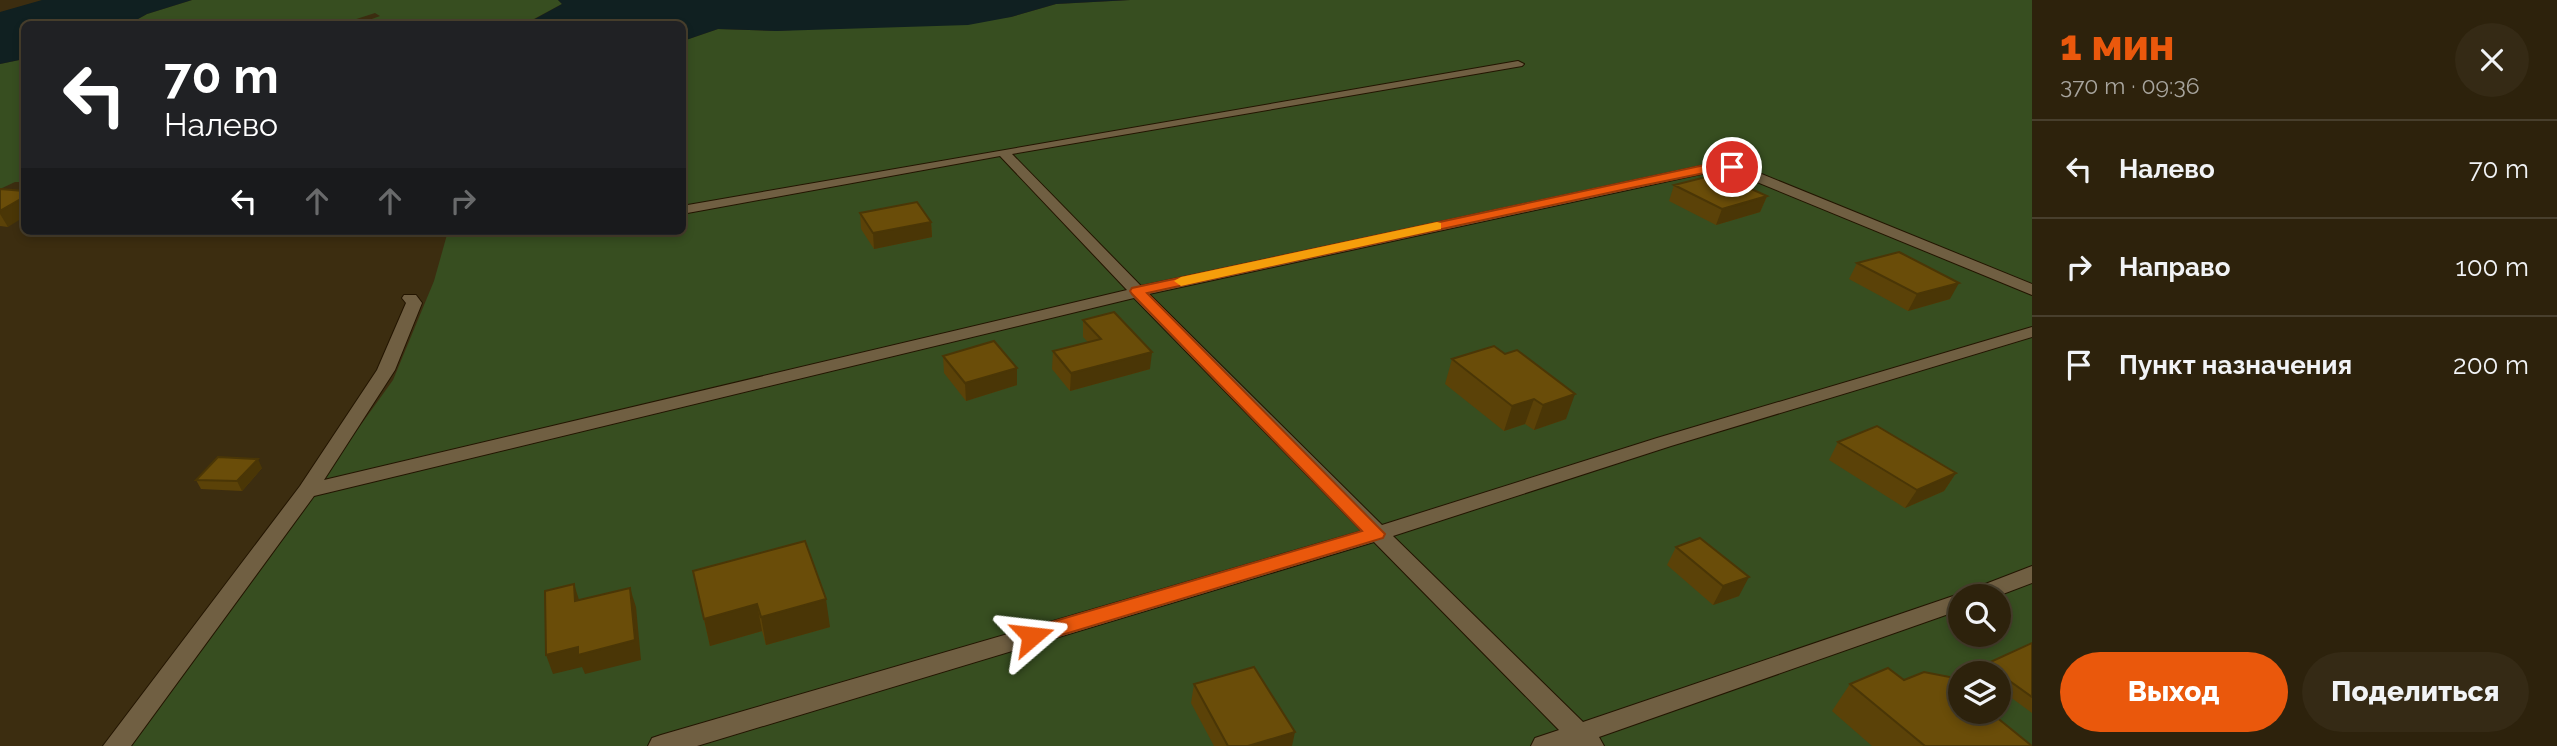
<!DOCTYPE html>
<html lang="ru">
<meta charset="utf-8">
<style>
:root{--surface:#2d220c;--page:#352a15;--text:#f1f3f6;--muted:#a7a49d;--line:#483f2d;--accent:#ea580c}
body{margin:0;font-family:Raleway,sans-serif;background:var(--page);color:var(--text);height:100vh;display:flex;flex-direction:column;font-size:26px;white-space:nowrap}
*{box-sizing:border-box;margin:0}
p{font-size:23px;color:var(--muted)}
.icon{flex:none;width:38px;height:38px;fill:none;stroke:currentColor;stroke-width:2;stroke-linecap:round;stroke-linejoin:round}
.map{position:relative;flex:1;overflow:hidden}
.panel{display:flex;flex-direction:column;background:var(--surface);width:525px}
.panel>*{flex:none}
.top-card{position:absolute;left:21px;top:21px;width:665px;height:214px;border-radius:10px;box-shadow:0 4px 10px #0003,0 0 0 2px var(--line);background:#202124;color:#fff;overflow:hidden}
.controls{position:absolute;left:1948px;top:584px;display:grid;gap:14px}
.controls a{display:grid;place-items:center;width:63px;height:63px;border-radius:50%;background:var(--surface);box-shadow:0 4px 10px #0003,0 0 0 2px var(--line);font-size:35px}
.pin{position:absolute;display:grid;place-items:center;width:60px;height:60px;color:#fff;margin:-30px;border:4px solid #fff;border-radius:50%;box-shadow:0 2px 7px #0007}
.me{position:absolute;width:77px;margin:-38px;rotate:73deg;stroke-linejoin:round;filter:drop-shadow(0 0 5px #0008)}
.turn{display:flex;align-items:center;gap:24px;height:147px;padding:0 28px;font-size:32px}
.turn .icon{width:91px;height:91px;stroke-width:2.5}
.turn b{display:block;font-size:49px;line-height:60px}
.lanes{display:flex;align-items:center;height:66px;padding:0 28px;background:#0003;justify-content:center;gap:35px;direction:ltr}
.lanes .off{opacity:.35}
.round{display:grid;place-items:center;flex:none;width:74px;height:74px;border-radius:37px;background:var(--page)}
.head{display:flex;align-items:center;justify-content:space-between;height:119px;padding:0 28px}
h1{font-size:42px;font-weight:800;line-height:52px;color:var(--accent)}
.action{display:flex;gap:14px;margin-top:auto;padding:14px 28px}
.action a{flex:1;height:80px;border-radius:42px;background:var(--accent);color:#fff;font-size:28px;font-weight:800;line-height:80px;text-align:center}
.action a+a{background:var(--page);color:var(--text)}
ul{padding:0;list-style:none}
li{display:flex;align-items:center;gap:21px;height:98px;padding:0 28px;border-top:2px solid var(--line)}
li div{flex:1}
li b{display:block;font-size:26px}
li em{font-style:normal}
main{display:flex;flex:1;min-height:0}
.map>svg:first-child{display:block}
</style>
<main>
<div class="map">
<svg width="2032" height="746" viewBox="0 0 2032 746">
<rect width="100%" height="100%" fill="#3c2d10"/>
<path fill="#374e20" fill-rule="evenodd" d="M 192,0 L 558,0 L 562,4 L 532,20 L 541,24 L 358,24 L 380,16 L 375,13 L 341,24 L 129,24 L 147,14 Z
M 1130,0 L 2032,0 L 2032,746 L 130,746 L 393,380 L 434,281 L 448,231 L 682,231 L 683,41 L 718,29 L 776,31 L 1011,17 L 1056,4 ZM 1960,597 L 1998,597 L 1998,635 L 1960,635 ZM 1960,674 L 1998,674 L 1998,712 L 1960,712 Z
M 24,59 L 24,182 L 15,182 L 0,189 L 0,64 Z"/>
<path fill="#102021" d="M 42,0 L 192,0 L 147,14 L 129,24 L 24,24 L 24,59 L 0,64 L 0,12 Z
M 558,0 L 1130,0 L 1056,4 L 1011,17 L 968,25 L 776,31 L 718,29 L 683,41 L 682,24 L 541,24 L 531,21 L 562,4 Z"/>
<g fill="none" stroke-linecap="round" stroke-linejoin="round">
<g stroke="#231500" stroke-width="2">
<path id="minor" d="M 1518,61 L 1524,64 L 1522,66 L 1012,154 L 1141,286 L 1715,163 L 1737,164 L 2032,284 L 2032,295 L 1730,171 L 1715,171 L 1149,294 L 1382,525 L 1657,438 L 2032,327 L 2032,337 L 1671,446 L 1393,536 L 1583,722 L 1962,593 L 2032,566 L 2032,583 L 1995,597 L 1960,597 L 1960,610 L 1599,737 L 1604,746 L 1531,746 L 1535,738 L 1559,730 L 1374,542 L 697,746 L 648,746 L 652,738 L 661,735 L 1362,531 L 1134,298 L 314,496 L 131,746 L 103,746 L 300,486 L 377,370 L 406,303 L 402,298 L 404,295 L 416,295 L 422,303 L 395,370 L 324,480 L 1127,290 L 1000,156 L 682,214 L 682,206 Z
M 552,231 L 572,231 L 565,235 L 554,235 Z"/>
</g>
<use href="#minor" fill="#705f42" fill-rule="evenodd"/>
</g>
<path fill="#5b4208" d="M 1674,185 L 1767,196 L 1760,212 L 1716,225 L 1669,201 Z
M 0,189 L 8,227 L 0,226 Z
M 860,213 L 931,222 L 932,237 L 874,249 L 861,229 Z
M 1857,263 L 1950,299 L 1908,311 L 1849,279 Z
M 1083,320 L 1150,369 L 1070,391 L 1052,369 L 1053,351 L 1088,342 L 1083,337 Z
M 1505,354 L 1566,419 L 1534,430 L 1525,424 L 1504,431 L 1445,384 L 1452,359 Z
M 943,356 L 1017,385 L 966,401 L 944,373 Z
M 1838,442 L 1956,473 L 1944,491 L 1905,508 L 1829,460 Z
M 262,468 L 242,491 L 201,489 L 196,480 Z
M 1676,547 L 1739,596 L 1713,605 L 1667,565 Z
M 693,571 L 830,627 L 766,645 L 762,631 L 710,646 Z
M 2032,643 L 2032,713 L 1998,688 L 1998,674 L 1979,674 L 1986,664 Z
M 1904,680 L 2005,705 L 1995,717 L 2032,746 L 1872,746 L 1832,711 L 1850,684 Z
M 1194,684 L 1292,746 L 1214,746 L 1191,703 Z"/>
<path fill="#4a3606" d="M 1767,196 L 1760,212 L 1716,225 L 1722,209 Z
M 24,197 L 24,217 L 8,227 L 0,214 L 0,211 Z
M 931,222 L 932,237 L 874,249 L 873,233 Z
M 1959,283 L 1950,299 L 1908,311 L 1917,294 Z
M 1152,352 L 1150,369 L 1070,391 L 1071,373 Z
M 1017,368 L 1017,385 L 966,401 L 965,383 Z
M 1575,394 L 1566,419 L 1534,430 L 1543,405 Z
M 1534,399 L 1525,424 L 1504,431 L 1512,406 Z
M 258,459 L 262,468 L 242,491 L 237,481 Z
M 1956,473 L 1944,491 L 1905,508 L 1917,490 Z
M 1749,577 L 1739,596 L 1713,605 L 1723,586 Z
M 574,584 L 580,603 L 575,601 Z
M 630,588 L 636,607 L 641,660 L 585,674 L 582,667 L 553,674 L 546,655 L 578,647 Z
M 826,599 L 830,627 L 766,645 L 761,617 Z
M 757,604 L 762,631 L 710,646 L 704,619 Z
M 2005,705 L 1983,733 L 1989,712 L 1998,712 L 1998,708 Z
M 1295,732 L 1292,746 L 1248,746 Z"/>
<path fill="#6a4d09" stroke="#4a3606" stroke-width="2" d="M 1718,174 L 1767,196 L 1722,209 L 1674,185 Z
M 0,189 L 24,191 L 24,197 L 0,211 Z
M 917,202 L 931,222 L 873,233 L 860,213 Z
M 1899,252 L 1959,283 L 1917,294 L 1857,263 Z
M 1114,312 L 1152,352 L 1071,373 L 1053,351 L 1101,339 L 1083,320 Z
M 994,341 L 1017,368 L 965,383 L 943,356 Z
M 1494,346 L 1505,354 L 1517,350 L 1575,394 L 1543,405 L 1534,399 L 1512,406 L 1452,359 Z
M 1877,426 L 1956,473 L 1917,490 L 1838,442 Z
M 218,457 L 258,459 L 237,481 L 196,480 Z
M 1700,538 L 1749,577 L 1723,586 L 1676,547 Z
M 805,541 L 826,599 L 761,617 L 757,604 L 704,619 L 693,571 Z
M 574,584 L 575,601 L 630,588 L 635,640 L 578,655 L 578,647 L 546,655 L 545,591 Z
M 2032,643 L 2032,697 L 1986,664 Z
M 1254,667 L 1295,732 L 1248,746 L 1228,746 L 1194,684 Z
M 1888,668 L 1904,680 L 1924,672 L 1960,679 L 1960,712 L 1990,712 L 2032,746 L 1925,746 L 1850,684 Z
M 1998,701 L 2005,705 L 1998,708 Z"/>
<path fill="#ea580c" stroke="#983908" stroke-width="2" d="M 1714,163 L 1732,164 L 1738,167 L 1732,171 L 1714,171 L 1631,188 L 1147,293 L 1385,534 L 1383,538 L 1032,644 L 1024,642 L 1021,636 L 1024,630 L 1362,531 L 1132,294 L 1130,291 L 1132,288 Z"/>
<path fill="#f59e0b" d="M 1437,222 L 1441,223 L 1441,229 L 1181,286 L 1174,281 L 1181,277 Z"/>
</svg>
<div class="controls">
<a><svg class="icon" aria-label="search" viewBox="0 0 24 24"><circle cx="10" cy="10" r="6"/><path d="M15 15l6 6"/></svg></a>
<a><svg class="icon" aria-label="layers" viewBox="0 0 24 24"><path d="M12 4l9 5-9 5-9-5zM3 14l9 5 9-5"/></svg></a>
</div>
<div class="pin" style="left:1732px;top:167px;background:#d93025"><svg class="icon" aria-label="arrive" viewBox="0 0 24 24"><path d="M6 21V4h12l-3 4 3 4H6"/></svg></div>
<svg class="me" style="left:1032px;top:636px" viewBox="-20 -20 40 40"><path d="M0-17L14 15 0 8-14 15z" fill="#ea580c" stroke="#fff" stroke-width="4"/></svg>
<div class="top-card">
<div class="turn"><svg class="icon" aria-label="left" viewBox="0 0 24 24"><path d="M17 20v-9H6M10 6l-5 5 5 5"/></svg><div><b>70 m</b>Налево</div></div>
<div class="lanes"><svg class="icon" aria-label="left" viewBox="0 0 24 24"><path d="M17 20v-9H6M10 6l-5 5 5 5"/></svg><svg class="icon off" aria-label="ahead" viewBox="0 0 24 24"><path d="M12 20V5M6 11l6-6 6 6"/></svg><svg class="icon off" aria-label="ahead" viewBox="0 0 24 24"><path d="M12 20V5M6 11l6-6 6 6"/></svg><svg class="icon off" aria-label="right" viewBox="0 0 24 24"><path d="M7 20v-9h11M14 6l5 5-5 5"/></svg></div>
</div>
</div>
<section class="panel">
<div class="head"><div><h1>1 мин</h1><p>370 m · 09:36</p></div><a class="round"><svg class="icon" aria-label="close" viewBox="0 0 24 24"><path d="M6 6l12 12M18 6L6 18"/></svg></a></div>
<ul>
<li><svg class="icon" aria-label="left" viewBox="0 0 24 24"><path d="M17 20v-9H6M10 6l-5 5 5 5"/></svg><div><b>Налево</b></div><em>70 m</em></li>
<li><svg class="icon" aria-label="right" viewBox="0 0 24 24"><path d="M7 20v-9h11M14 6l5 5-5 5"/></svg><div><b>Направо</b></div><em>100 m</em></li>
<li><svg class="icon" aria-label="arrive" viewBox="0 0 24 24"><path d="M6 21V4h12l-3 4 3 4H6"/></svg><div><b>Пункт назначения</b></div><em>200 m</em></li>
</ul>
<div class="action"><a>Выход</a><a>Поделиться</a></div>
</section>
</main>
